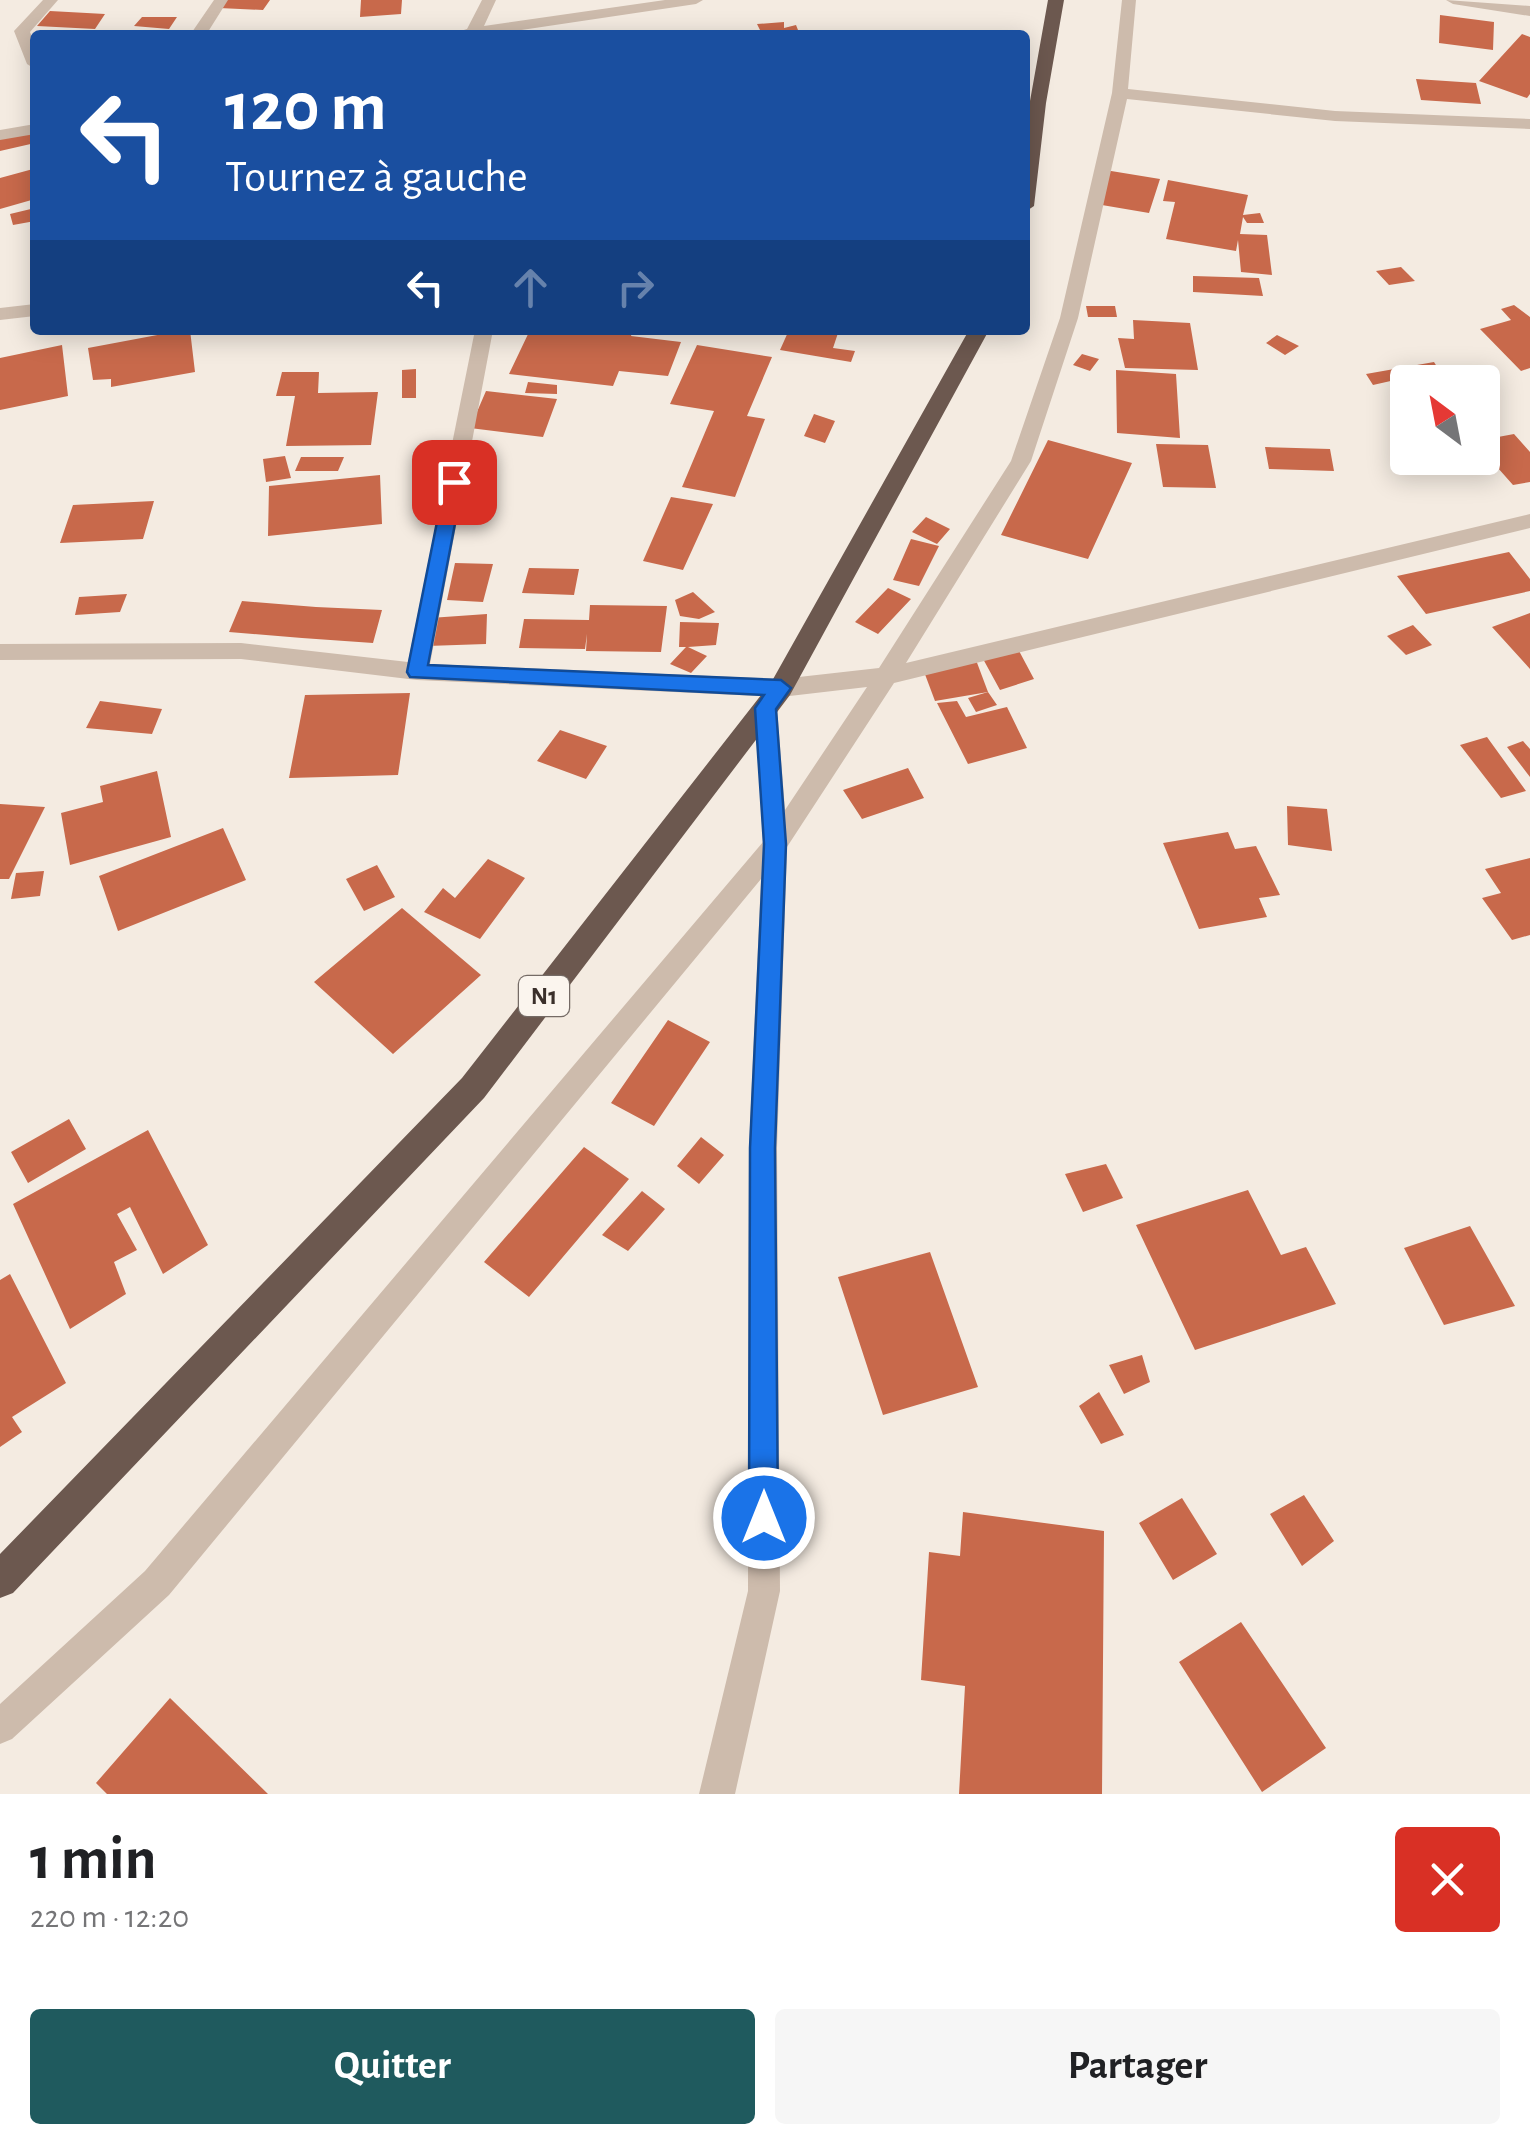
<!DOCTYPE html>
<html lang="fr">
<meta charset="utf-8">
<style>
:root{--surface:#fff;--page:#f6f6f6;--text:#202124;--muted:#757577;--accent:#1f5a5e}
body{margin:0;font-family:"Alegreya Sans",sans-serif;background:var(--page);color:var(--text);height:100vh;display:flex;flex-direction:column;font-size:38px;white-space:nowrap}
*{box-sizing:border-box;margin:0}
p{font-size:32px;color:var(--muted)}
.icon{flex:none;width:55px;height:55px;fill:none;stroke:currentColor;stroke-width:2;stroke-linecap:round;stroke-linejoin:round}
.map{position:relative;height:1794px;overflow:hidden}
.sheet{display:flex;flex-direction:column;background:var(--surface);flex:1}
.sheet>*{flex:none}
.hud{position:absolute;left:30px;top:30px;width:1000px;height:305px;border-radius:10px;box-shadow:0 5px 25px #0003;background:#1a4fa0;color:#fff;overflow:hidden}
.needle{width:65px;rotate:328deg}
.tools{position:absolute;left:1390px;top:365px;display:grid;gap:20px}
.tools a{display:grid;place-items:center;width:110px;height:110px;border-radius:10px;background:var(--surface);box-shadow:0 5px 25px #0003;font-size:50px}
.pin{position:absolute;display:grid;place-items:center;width:85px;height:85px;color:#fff;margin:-42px;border-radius:20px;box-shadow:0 5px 15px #0006}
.me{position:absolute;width:110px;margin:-55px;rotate:0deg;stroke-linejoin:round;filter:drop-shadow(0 0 8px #0008)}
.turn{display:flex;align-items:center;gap:35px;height:210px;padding:0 30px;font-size:45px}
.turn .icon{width:130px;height:130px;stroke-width:2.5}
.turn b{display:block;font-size:70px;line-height:85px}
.lanes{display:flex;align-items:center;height:95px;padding:0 30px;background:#0003;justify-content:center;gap:50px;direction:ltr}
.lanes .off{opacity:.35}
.round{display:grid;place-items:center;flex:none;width:105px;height:105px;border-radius:10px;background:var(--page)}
.overview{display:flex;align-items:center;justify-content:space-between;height:170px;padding:0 30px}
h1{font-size:60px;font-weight:700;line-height:75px}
.action{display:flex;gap:20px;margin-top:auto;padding:20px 30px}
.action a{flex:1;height:115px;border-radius:10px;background:var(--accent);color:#fff;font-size:40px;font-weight:700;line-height:115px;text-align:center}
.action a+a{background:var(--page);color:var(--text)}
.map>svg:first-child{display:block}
</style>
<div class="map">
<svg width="1530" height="1794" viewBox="0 0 1530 1794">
<rect width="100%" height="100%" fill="#f4ebe1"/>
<path fill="#c8694b" d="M 225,0 L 270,0 L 263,10 L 219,8 Z
M 361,0 L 402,0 L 401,14 L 360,17 Z
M 50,11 L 105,14 L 95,29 L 37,26 Z
M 1440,15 L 1494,22 L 1493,50 L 1439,43 Z
M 142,17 L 177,17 L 169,29 L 134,26 Z
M 784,22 L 784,28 L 796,25 L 800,35 L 735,35 L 760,30 L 757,24 Z
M 1522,34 L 1530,37 L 1530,94 L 1527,98 L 1479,81 Z
M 1416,79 L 1476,83 L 1481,104 L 1421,100 Z
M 32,132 L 35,143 L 0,151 L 0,139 Z
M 33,169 L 35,199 L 0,209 L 0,178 Z
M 1105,170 L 1160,179 L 1149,213 L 1096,204 Z
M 1168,180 L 1248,195 L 1243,215 L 1260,213 L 1264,223 L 1247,223 L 1243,217 L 1240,234 L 1267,235 L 1272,275 L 1241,272 L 1238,240 L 1236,251 L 1166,239 L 1175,202 L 1163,201 Z
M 35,208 L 35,221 L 13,225 L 10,214 Z
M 1401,267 L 1415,281 L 1389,285 L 1376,271 Z
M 1193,276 L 1259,278 L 1263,296 L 1193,292 Z
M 1514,305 L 1530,317 L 1530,368 L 1521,371 L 1480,329 L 1511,320 L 1501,309 Z
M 1086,306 L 1115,306 L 1117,317 L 1088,317 Z
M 1133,320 L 1190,323 L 1198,370 L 1125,368 L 1118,338 L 1134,339 Z
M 184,330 L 190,330 L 195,372 L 111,387 L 111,379 L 93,380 L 88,348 Z
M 530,330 L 633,330 L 631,336 L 681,342 L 668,376 L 619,371 L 613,386 L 509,374 Z
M 789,330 L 839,330 L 833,348 L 855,351 L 851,362 L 780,350 Z
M 1277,335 L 1299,346 L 1285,355 L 1266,343 Z
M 62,345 L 68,396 L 0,410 L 0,358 Z
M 697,345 L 772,357 L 747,416 L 765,419 L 735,497 L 682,487 L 714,411 L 670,404 Z
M 1082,354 L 1099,359 L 1090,371 L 1073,365 Z
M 1434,362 L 1439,370 L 1373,385 L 1366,374 Z
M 416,369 L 416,398 L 402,398 L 402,370 Z
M 1116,370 L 1176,374 L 1180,438 L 1117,433 Z
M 282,372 L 319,372 L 318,393 L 378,392 L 371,445 L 286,446 L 295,396 L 276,396 Z
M 528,382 L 557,385 L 557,394 L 525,393 Z
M 486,391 L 557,399 L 543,437 L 470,428 Z
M 814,414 L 835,421 L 825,443 L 804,436 Z
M 1514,434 L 1530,452 L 1530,482 L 1513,485 L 1482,450 L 1482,440 Z
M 1048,440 L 1132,463 L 1088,559 L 1001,535 Z
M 1156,444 L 1208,445 L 1216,488 L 1163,487 Z
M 1265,447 L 1330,449 L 1334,471 L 1269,469 Z
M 285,456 L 291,478 L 266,482 L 263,459 Z
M 301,457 L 344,457 L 338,471 L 295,471 Z
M 380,475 L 382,524 L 268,536 L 269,486 Z
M 671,497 L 713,504 L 683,570 L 643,561 Z
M 154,501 L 143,539 L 60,543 L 73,505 Z
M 926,517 L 950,529 L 937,544 L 912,532 Z
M 911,539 L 939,546 L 919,586 L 893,580 Z
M 1509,552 L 1530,579 L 1530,591 L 1426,614 L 1397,576 Z
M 455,563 L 493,564 L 483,602 L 447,600 Z
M 529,568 L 579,569 L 574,595 L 522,593 Z
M 888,588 L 911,599 L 878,634 L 855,622 Z
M 693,592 L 715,612 L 699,619 L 680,616 L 675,600 Z
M 127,594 L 120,612 L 75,615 L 79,597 Z
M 242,601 L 316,607 L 382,610 L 373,643 L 302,638 L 229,632 Z
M 590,605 L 667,606 L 661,652 L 586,651 L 587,634 L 585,649 L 519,648 L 524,619 L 589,620 Z
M 1530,613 L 1530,669 L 1492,627 Z
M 487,614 L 486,644 L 427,646 L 430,618 Z
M 680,622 L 719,623 L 716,645 L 688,647 L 707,656 L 691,673 L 670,664 L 686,647 L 679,647 Z
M 1413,625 L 1432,645 L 1406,655 L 1387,636 Z
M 1018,649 L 1034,679 L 1000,690 L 982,657 Z
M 976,660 L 988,692 L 935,701 L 923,669 Z
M 988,692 L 997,705 L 976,712 L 968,698 Z
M 410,693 L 398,775 L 289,778 L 305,695 Z
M 100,701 L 162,709 L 152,734 L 86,728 Z
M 957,701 L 966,717 L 1007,707 L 1027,748 L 968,764 L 937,703 Z
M 560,730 L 607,746 L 586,779 L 537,761 Z
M 1487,737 L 1526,791 L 1501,798 L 1460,745 Z
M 1523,741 L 1530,749 L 1530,777 L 1507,747 Z
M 908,768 L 924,798 L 862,819 L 843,790 Z
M 157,771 L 171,837 L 70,865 L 61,813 L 103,802 L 100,786 Z
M 0,804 L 45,807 L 9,879 L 0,879 Z
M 1287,806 L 1327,809 L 1332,851 L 1288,845 Z
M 223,828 L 246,880 L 118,931 L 99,876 Z
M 1228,832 L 1235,849 L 1256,846 L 1280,895 L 1259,898 L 1267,917 L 1199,929 L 1163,843 Z
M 1530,858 L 1530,935 L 1512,940 L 1482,898 L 1501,893 L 1485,869 Z
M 488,859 L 525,878 L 480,939 L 424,912 L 443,888 L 455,898 Z
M 377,865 L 395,897 L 364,911 L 346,879 Z
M 44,871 L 40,896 L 11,899 L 16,873 Z
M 402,908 L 481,975 L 393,1054 L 314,982 Z
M 668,1020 L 710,1042 L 654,1126 L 611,1103 Z
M 69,1119 L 86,1149 L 28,1183 L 11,1152 Z
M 148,1130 L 208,1245 L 163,1274 L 130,1207 L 117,1214 L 137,1250 L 114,1262 L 126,1294 L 70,1329 L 13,1204 Z
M 701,1137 L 724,1155 L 699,1184 L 677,1166 Z
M 584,1147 L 629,1179 L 529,1297 L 484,1262 Z
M 1106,1164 L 1123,1198 L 1083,1212 L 1065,1174 Z
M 1248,1190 L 1281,1255 L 1306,1247 L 1336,1304 L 1195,1350 L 1136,1225 Z
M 642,1191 L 665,1209 L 628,1251 L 602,1235 Z
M 1470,1226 L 1515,1306 L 1444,1325 L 1404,1248 Z
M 930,1252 L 978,1387 L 883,1415 L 838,1277 Z
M 10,1274 L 66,1383 L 12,1417 L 22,1432 L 0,1447 L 0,1280 Z
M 1142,1355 L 1150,1382 L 1124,1394 L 1109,1365 Z
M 1099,1392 L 1124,1435 L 1101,1444 L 1079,1406 Z
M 1304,1495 L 1334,1541 L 1302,1566 L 1270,1514 Z
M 1182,1498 L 1217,1554 L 1173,1580 L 1139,1523 Z
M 963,1512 L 1104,1531 L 1102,1794 L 959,1794 L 965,1686 L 921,1680 L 929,1552 L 960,1556 Z
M 1241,1622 L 1326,1748 L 1262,1792 L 1179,1662 Z
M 170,1698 L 268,1794 L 107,1794 L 96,1783 Z"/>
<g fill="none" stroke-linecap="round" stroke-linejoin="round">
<path fill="#cdbbac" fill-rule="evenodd" d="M 43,0 L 58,0 L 30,32 L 35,44 L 35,69 L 27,64 L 14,31 Z
M 214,0 L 228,0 L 206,35 L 190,35 Z
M 482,0 L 496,0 L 484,26 L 665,0 L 703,0 L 696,4 L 487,35 L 448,35 L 467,29 Z
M 1122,0 L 1136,0 L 1128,89 L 1335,111 L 1530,119 L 1530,129 L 1335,121 L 1127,99 L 1078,318 L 1031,461 L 906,663 L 1530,514 L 1530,528 L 894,683 L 787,847 L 777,1148 L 780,1591 L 735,1794 L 699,1794 L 748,1591 L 749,1148 L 761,879 L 169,1595 L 12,1739 L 0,1744 L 0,1704 L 145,1571 L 763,842 L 755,708 L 758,702 L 766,699 L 777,708 L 785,810 L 867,687 L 781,697 L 417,680 L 241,659 L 0,660 L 0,644 L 241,643 L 408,662 L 475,330 L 493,330 L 430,664 L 781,679 L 879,668 L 1011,461 L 1060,318 L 1112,93 Z
M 1446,0 L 1530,6 L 1530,16 L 1453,4 Z
M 35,124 L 35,134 L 0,140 L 0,130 Z
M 35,304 L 35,316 L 0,320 L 0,308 Z"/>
<path fill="#6c584f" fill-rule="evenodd" d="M 1048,0 L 1064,0 L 1046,103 L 1034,206 L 1025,212 L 1025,129 Z
M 969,330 L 989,330 L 790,695 L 484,1098 L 13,1593 L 0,1598 L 0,1554 L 462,1078 L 772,681 Z"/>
</g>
<path fill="#1a73e8" stroke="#114b97" stroke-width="2.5" d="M 454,476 L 463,482 L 428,665 L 781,680 L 791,688 L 776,709 L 786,844 L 775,1148 L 778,1518 L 774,1528 L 764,1532 L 753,1528 L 749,1518 L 750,1148 L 764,844 L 755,708 L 764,695 L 410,677 L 407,672 L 445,482 Z"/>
<g text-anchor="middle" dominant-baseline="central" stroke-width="8" stroke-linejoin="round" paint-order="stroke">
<rect fill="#fbf5ee" stroke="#756b66" stroke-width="2.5" x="519" y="976" width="50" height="40" rx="8"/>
<g font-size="25" font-weight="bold" fill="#3b302b">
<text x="544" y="996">N1</text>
</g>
</g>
</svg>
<div class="tools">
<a><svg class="needle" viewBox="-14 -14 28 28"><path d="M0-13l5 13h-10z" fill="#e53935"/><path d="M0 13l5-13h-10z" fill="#757577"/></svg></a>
</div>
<div class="pin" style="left:454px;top:482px;background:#d93025"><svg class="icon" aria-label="arrive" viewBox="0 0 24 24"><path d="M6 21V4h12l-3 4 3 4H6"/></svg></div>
<svg class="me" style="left:764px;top:1518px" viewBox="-20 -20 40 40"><circle r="17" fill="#1a73e8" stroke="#fff" stroke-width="3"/><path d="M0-11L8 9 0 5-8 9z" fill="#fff"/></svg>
<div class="hud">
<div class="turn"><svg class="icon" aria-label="left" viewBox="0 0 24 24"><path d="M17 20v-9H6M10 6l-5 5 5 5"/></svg><div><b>120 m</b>Tournez à gauche</div></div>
<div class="lanes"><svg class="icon" aria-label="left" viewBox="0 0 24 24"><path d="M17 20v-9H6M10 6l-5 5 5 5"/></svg><svg class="icon off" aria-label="ahead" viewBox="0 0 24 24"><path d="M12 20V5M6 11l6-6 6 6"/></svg><svg class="icon off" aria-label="right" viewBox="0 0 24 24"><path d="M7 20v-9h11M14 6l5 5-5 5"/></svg></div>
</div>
</div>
<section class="sheet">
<div class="overview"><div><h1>1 min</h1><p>220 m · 12:20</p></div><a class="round" style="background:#d93025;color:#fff"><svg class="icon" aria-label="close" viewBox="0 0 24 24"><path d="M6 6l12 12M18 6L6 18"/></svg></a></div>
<div class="action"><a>Quitter</a><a>Partager</a></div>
</section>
